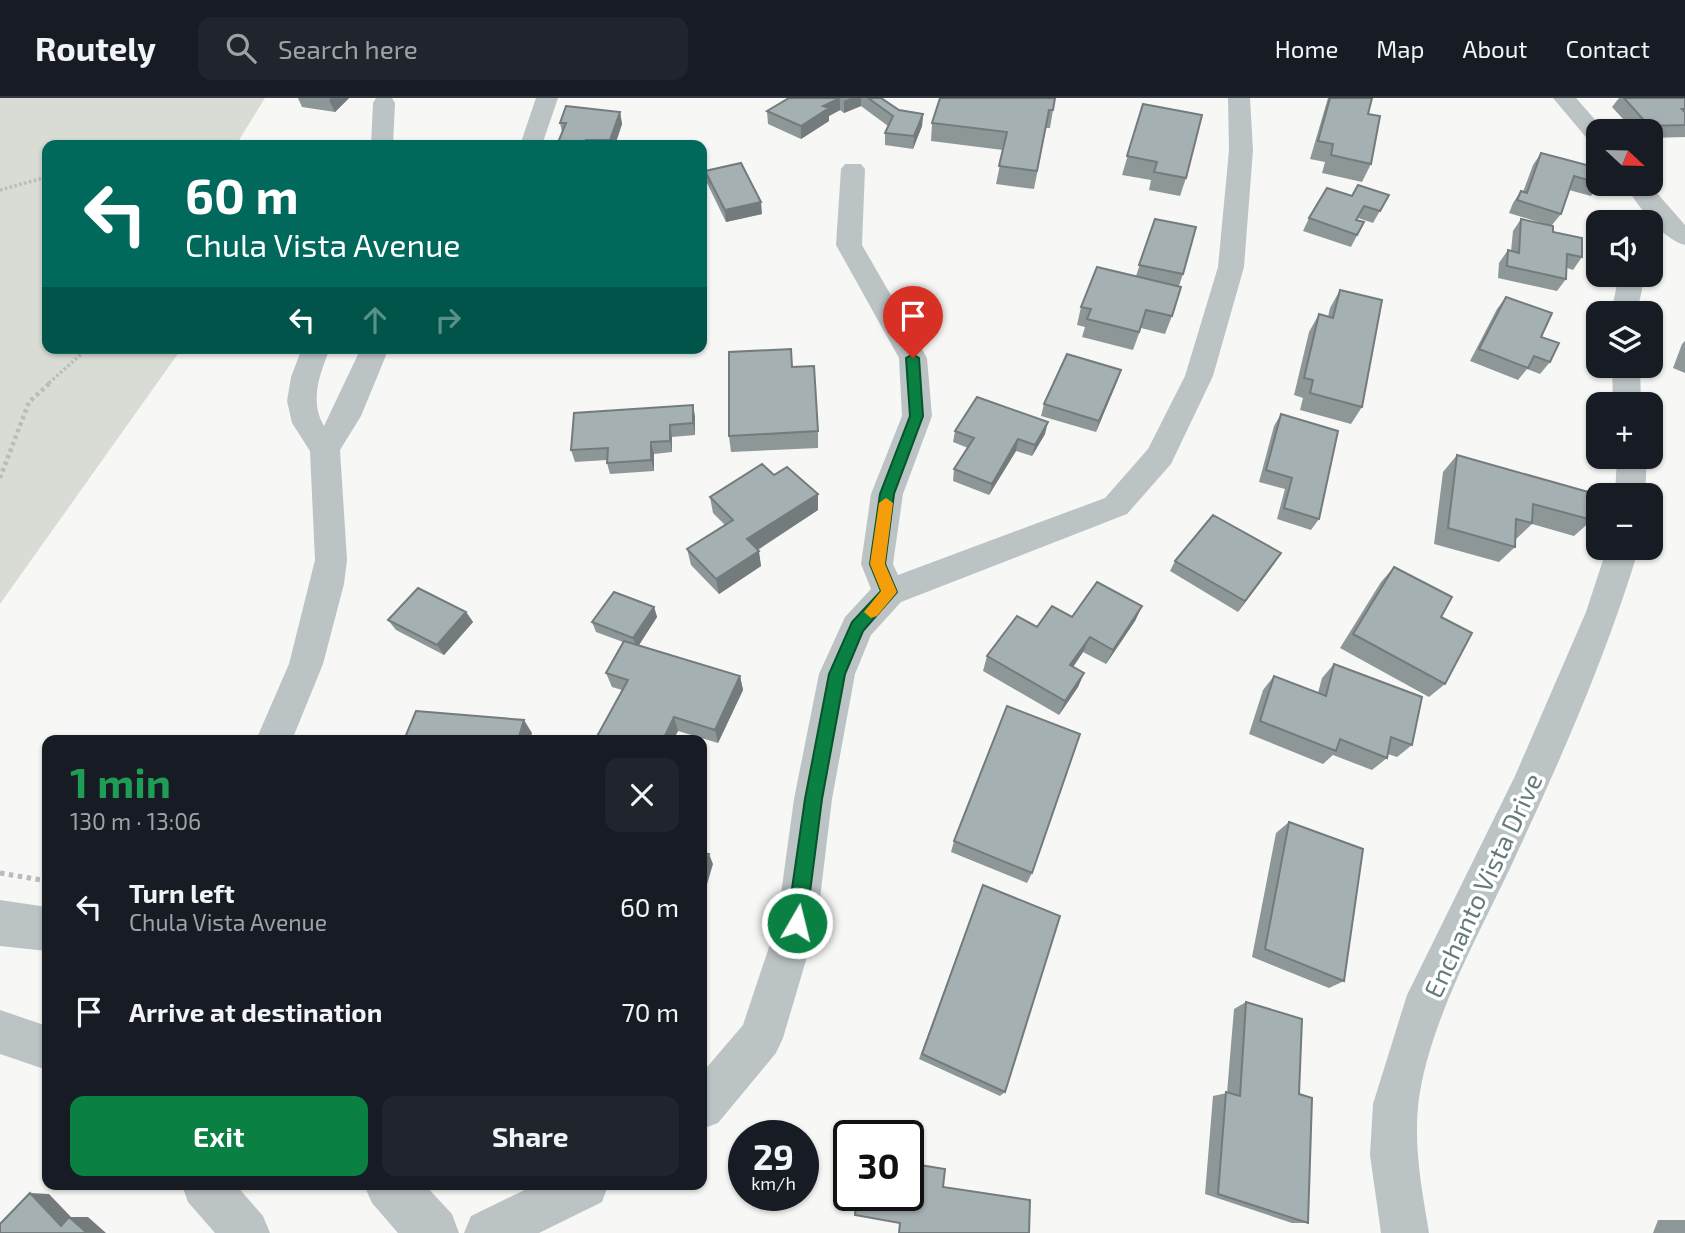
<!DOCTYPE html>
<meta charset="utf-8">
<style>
:root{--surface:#171b24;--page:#20242c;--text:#f1f3f6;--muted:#9ea1a6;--line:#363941;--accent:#0b8043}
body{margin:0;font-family:"Exo 2",sans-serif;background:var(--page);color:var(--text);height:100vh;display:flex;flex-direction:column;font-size:26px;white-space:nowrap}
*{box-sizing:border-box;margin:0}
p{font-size:23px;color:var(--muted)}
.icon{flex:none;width:38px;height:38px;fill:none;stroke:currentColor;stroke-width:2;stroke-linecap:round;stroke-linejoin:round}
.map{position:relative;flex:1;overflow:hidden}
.side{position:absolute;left:42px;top:637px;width:665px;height:455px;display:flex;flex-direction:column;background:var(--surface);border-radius:14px;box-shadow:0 2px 5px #0004}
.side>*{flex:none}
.banner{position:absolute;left:42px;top:42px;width:665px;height:214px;border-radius:14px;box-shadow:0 2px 5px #0004;background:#00695c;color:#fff;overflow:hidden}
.needle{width:46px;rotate:112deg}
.fabs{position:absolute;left:1586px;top:21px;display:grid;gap:14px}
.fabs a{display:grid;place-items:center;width:77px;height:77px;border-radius:14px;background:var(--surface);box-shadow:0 2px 5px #0004;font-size:35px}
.speed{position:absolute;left:728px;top:1022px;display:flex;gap:14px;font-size:35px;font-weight:700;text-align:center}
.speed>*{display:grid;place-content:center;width:91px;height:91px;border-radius:50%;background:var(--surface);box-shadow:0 2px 5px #0004;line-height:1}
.speed small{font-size:18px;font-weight:400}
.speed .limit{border:4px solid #111;border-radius:10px;background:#fff;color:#111}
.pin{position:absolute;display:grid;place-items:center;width:60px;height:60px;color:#fff;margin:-72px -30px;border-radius:50% 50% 50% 0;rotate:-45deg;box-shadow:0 0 7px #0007}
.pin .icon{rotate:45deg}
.me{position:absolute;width:77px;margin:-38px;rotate:8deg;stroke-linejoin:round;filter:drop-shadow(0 0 5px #0008)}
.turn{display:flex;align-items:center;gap:24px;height:147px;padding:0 28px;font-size:32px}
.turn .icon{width:91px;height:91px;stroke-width:2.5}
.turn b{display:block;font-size:49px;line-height:60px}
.lanes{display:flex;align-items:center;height:66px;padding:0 28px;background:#0003;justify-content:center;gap:35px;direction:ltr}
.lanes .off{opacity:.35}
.round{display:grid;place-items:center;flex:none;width:74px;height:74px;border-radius:14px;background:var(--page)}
.head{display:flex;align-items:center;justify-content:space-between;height:119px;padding:0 28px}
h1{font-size:42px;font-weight:700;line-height:52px;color:#1e9e55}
.action{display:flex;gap:14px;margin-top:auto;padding:14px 28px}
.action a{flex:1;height:80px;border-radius:14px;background:var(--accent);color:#fff;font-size:28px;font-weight:700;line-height:80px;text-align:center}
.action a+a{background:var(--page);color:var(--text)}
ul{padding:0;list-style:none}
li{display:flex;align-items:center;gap:21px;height:105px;padding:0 28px}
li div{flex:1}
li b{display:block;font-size:26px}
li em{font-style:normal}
header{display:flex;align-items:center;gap:42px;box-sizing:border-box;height:98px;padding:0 35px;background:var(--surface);border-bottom:2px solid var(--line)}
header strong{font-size:33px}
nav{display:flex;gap:38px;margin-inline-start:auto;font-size:24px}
.search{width:490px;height:63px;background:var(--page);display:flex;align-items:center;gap:18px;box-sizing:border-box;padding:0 24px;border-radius:14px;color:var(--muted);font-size:26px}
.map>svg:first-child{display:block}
</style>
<header>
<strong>Routely</strong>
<div class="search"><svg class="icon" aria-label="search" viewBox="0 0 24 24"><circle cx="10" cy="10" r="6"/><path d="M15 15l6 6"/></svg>Search here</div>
<nav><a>Home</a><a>Map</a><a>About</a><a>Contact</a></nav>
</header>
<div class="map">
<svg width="1685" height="1135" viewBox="0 0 1685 1135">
<rect width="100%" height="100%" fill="#f7f7f5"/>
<path fill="#d9dcd4" d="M 0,0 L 265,0 L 236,47 L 47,47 L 47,250 L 182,250 L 0,506 Z"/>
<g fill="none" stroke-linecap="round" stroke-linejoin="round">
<path stroke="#b7bcbd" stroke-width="3.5" stroke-dasharray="2.5 2.5" stroke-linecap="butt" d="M 0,92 L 47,79
M 49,285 L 88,250"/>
<path stroke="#b7bcbd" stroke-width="4.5" stroke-dasharray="3.5 3.5" stroke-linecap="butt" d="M 0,380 L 29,304 L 51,284"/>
<path stroke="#b7bcbd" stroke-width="5" stroke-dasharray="4.5 4.5" stroke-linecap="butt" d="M 0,775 L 47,783"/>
<path fill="#bcc3c4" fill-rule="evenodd" d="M 376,0 L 392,0 L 395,5 L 393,47 L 371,47 L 373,5 Z
M 536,0 L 558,0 L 542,47 L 520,47 Z
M 1228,0 L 1250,0 L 1253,52 L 1244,169 L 1213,278 L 1171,366 L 1127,416 L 901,504 L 871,537 L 855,576 L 832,701 L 817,825 L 783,940 L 776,955 L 718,1025 L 702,1031 L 702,975 L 743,927 L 777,825 L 794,701 L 819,576 L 845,519 L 871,491 L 861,466 L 871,396 L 902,318 L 899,260 L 836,147 L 841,71 L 845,66 L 861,66 L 865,71 L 862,147 L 927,260 L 932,318 L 903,396 L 893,466 L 898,477 L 1105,400 L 1148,351 L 1185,278 L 1218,169 L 1229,52 Z
M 1553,0 L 1576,0 L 1605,33 L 1598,33 L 1598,46 L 1590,44 Z
M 1624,86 L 1649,86 L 1685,127 L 1685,147 C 1660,140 1638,107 1624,86 Z
M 1619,177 L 1645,177 L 1637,215 L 1611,215 Z
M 302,250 L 330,250 C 320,276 309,302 324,328 L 361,250 L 389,250 L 361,318 L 340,352 L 347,462 L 344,486 L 323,566 L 292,642 L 256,642 L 289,566 L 315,462 L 310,353 L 292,325 L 287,303 L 291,279 Z
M 1612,268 L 1640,268 L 1641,306 L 1613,306 Z
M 1617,359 L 1647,359 L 1645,397 L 1615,397 Z
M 1607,450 L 1639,450 C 1606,559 1560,663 1512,766 C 1478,838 1427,928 1418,1008 C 1414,1052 1422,1092 1429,1135 L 1381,1135 L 1370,1057 L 1373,1006 L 1407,897 L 1515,678 L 1586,514 Z
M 0,912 L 47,928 L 47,972 L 0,956 Z
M 182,1087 L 236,1087 L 263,1118 L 270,1135 L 215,1135 L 188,1104 Z
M 535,1087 L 608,1087 L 602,1104 L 539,1135 L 464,1135 L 471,1118 Z"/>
<path fill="#bcc3c4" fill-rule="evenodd" d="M 0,802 L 47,809 L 47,853 L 0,848 Z
M 364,1087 L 425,1087 L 452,1116 L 459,1135 L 398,1135 L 372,1105 Z"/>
</g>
<path fill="#8d9798" d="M 298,0 L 349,0 L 335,14 L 302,9 Z
M 789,0 L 882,0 L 899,12 L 923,16 L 922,28 L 913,51 L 885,47 L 885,35 L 888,28 L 861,8 L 844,15 L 840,12 L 829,18 L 829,23 L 801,41 L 768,26 L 767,13 Z
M 1055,0 L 1050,30 L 1046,30 L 1034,91 L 996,86 L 1003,52 L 931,43 L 932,25 Z
M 1328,0 L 1372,0 L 1368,16 L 1371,66 L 1362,84 L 1322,75 L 1325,64 L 1310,61 Z
M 1619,0 L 1685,0 L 1685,39 L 1650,40 L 1650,33 L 1634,33 L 1612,9 Z
M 1143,6 L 1186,80 L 1180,98 L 1149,92 L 1151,82 L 1122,77 Z
M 620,14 L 622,26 L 615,47 L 557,47 L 562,34 L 560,25 Z
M 1541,55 L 1598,70 L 1598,86 L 1600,86 L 1591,98 L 1569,92 L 1561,116 L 1552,127 L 1553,134 L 1582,159 L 1573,172 L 1567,170 L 1566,181 L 1557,193 L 1498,180 L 1499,165 L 1508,152 L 1511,153 L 1513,133 L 1521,121 L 1545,126 L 1509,115 L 1513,105 L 1521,93 L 1523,94 L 1533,67 Z
M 705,73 L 762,116 L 726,124 L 707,85 Z
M 1389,97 L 1373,125 L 1358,120 L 1357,122 L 1364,124 L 1351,149 L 1303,133 L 1309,120 L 1352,98 Z
M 1155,121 L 1183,176 L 1179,188 L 1172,218 L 1165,236 L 1141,230 L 1133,252 L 1082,239 L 1085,229 L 1077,227 L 1081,209 L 1136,178 Z
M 1340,192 L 1362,309 L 1351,326 L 1300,312 L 1303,300 L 1294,297 L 1309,234 L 1319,216 L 1328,219 L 1330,210 Z
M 1506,199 L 1541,239 L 1550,264 L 1540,276 L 1527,271 L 1518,282 L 1470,263 L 1497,211 Z
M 1685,243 L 1685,275 L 1673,270 L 1682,246 Z
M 792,269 L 818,333 L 818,350 L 731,354 L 729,338 Z
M 1121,272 L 1096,334 L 1041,318 L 1044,306 Z
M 1281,316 L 1319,421 L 1311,432 L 1277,421 L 1285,391 L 1259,384 L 1274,328 Z
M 695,318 L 695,337 L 672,339 L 672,354 L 654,356 L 654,373 L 610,376 L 607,365 L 607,362 L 575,364 L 571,352 Z
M 955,333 L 1045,336 L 1032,358 L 1016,353 L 989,397 L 953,383 L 954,371 L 968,350 L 953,344 Z
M 1457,357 L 1592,422 L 1574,438 L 1532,426 L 1516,441 L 1515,441 L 1515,449 L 1499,464 L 1434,446 L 1443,374 Z
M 774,377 L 818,412 L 758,452 L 761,468 L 719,496 L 691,467 L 687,451 L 725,427 L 713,415 L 710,399 Z
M 1281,455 L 1238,514 L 1170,473 L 1175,463 Z
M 1394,469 L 1441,519 L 1445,586 L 1429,599 L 1340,550 L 1381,484 Z
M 1142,508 L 1135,523 L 1106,566 L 1083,554 L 1073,569 L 1084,575 L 1078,589 L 1059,617 L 983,573 L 987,558 L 1037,529 L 1072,519 Z
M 654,509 L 657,519 L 639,547 L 740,578 L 743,592 L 718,645 L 678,633 L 673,642 L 595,642 L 622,592 L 612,589 L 606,575 L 623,544 L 596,534 L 592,524 Z
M 466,514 L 473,524 L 444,557 L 396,532 L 388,522 Z
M 1334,566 L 1412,647 L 1397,659 L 1388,656 L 1387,660 L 1372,672 L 1333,657 L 1323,666 L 1249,636 L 1263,592 L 1274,578 L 1318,595 L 1322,580 Z
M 1289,724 L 1344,883 L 1329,890 L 1252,859 L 1276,735 Z
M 954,743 L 1032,775 L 1027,785 L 951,754 Z
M 983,787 L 1005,994 L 1000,998 L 919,961 Z
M 1246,904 L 1299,996 L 1308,1125 L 1292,1125 L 1205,1096 L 1213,998 L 1227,995 L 1234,911 Z
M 1658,1122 L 1685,1122 L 1685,1135 L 1653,1135 Z"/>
<path fill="#737b7c" d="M 331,0 L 349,0 L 335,14 L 329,2 Z
M 840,0 L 840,12 L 829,18 L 829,23 L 801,41 L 801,28 L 823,8 Z
M 850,0 L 861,0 L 861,8 L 844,15 L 844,3 Z
M 620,14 L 622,26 L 615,47 L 611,47 L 610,42 Z
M 923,16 L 922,28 L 913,51 L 914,38 Z
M 761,104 L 762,116 L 726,124 L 725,112 Z
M 1121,272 L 1117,284 L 1096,334 L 1099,323 Z
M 693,307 L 695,318 L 695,337 L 693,325 Z
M 1048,324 L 1045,336 L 1032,358 L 1035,347 Z
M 670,327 L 672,339 L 672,354 L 670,343 Z
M 1018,341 L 1016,353 L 989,397 L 992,386 Z
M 651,344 L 654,356 L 654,373 L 651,362 Z
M 818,396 L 818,412 L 749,457 L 747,441 Z
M 759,453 L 761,468 L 719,496 L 716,481 Z
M 1281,455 L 1274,466 L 1238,514 L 1245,503 Z
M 1142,508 L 1135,523 L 1106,566 L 1113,552 Z
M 654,509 L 657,519 L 637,550 L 633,540 Z
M 466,514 L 473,524 L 444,557 L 437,547 Z
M 1090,539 L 1083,554 L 1065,581 L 1070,567 Z
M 1084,575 L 1078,589 L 1059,617 L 1065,603 Z
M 740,578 L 743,592 L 718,645 L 715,632 Z
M 674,619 L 678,633 L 673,642 L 663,642 Z
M 524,622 L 532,635 L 530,642 L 518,642 Z
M 709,756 L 713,766 L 702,803 L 702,780 Z
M 30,1095 L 49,1096 L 71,1119 L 88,1119 L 106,1135 L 87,1135 L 61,1128 Z"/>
<path fill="#a4b0b1" stroke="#737b7c" stroke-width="2" d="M 789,0 L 840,0 L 823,8 L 829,10 L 801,28 L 767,13 Z
M 868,0 L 881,0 L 899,12 L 923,16 L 914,38 L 885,35 L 893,18 Z
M 940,0 L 1055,0 L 1053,12 L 1049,12 L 1037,73 L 999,68 L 1007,34 L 932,25 Z
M 1330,0 L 1372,0 L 1368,16 L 1380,18 L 1371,66 L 1331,57 L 1333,46 L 1318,43 Z
M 1624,0 L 1685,0 L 1685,11 L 1682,11 L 1685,14 L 1685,27 L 1649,28 Z
M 1143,6 L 1202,17 L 1186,80 L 1154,74 L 1157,64 L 1127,58 Z
M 566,8 L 620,14 L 610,42 L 586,42 L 584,47 L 557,47 L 566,25 L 560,25 Z
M 1541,55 L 1598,70 L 1598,85 L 1574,78 L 1561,116 L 1517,102 L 1521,93 L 1527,95 Z
M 741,65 L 761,104 L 725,112 L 705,73 Z
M 1358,87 L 1389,97 L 1380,113 L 1364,108 L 1356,122 L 1364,124 L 1357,137 L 1309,120 L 1327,90 L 1352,98 Z
M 1155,121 L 1196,129 L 1183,176 L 1139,167 Z
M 1521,121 L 1553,128 L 1553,134 L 1582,140 L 1582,159 L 1567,156 L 1566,181 L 1507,168 L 1508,152 L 1519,155 Z
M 1097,169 L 1181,189 L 1172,218 L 1146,212 L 1139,234 L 1087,221 L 1091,211 L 1081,209 Z
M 1340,192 L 1382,202 L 1362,309 L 1310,295 L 1313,282 L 1304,280 L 1319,216 L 1333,220 Z
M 1506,199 L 1552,215 L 1541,239 L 1559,245 L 1550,264 L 1534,258 L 1528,270 L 1479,251 Z
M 791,251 L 792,269 L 814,268 L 818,333 L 729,338 L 729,254 Z
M 1067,256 L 1121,272 L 1099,323 L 1044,306 Z
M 977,299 L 1048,324 L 1035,347 L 1018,341 L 992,386 L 954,371 L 974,340 L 955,333 Z
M 693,307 L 693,325 L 670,327 L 670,343 L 651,344 L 651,362 L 607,365 L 608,350 L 571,352 L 574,315 Z
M 1281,316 L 1338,333 L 1319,421 L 1284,410 L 1292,380 L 1266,372 Z
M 1457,357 L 1592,395 L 1592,422 L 1533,406 L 1532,425 L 1516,421 L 1515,449 L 1448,430 Z
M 762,366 L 774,377 L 787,369 L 818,396 L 747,441 L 759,453 L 716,481 L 687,451 L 733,422 L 710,399 Z
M 1213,417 L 1281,455 L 1245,503 L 1175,463 Z
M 1394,469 L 1452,499 L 1441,519 L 1472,535 L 1445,586 L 1353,536 Z
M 1097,484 L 1142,508 L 1113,552 L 1090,539 L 1070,567 L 1084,575 L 1065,603 L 987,558 L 1017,518 L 1037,529 L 1052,508 L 1072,519 Z
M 418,490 L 466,514 L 437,547 L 388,522 Z
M 614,494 L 654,509 L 633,540 L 592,524 Z
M 624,543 L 740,578 L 715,632 L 674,619 L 663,642 L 595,642 L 628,582 L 606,575 Z
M 1334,566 L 1422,599 L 1412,647 L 1391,639 L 1387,660 L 1340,641 L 1336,653 L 1260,623 L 1274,578 L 1326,598 Z
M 1007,608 L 1080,636 L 1032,775 L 954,743 Z
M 416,613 L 524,622 L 518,642 L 404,642 Z
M 1289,724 L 1363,751 L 1344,883 L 1265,851 Z
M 702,755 L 709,756 L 702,780 Z
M 983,787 L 1060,818 L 1005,994 L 922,956 Z
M 1246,904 L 1302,921 L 1299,996 L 1312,1000 L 1308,1125 L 1218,1096 L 1226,994 L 1240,998 Z
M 908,1065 L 945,1071 L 943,1089 L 1030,1102 L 1029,1135 L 899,1135 L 900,1125 L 855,1117 L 857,1097 L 908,1097 Z
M 30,1095 L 61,1128 L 69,1119 L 87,1135 L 0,1135 L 0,1126 Z"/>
<path fill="#0b8043" stroke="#07532c" stroke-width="2" d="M 913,256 L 919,260 L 923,318 L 894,396 L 885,466 L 897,494 L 863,533 L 845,576 L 822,701 L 806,825 L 803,832 L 797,834 L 790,832 L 787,825 L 805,701 L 829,576 L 852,524 L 881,493 L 870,466 L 880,396 L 910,318 L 906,260 Z"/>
<path fill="#f59e0b" d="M 886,400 L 893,405 L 885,466 L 897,494 L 877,518 L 871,520 L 864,514 L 881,493 L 870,466 L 879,405 Z"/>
<g text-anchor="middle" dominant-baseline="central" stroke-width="7" stroke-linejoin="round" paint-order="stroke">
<g font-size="26" fill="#657a7d" stroke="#fff">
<text transform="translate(1482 787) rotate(-65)">Enchanto Vista Drive</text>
</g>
</g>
</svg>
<div class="fabs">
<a><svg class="needle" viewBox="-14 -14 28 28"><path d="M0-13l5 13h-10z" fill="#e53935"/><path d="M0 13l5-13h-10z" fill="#9ea1a6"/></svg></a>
<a><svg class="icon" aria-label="sound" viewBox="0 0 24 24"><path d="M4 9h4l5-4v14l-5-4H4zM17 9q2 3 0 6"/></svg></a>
<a><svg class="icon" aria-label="layers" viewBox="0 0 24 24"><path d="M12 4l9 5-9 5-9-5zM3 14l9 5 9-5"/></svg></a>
<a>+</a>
<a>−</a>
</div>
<div class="speed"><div>29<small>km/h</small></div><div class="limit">30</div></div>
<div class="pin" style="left:913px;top:260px;background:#d93025"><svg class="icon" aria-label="arrive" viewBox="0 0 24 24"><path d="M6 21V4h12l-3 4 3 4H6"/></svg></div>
<svg class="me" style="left:797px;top:825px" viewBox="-20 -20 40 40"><circle r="17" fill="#0b8043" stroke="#fff" stroke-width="3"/><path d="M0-11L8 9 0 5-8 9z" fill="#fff"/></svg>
<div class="banner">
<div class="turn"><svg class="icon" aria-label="left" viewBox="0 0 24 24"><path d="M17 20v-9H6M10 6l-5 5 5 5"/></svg><div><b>60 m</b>Chula Vista Avenue</div></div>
<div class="lanes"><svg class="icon" aria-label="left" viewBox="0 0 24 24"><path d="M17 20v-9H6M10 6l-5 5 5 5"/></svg><svg class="icon off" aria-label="ahead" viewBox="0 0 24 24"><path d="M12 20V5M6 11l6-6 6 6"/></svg><svg class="icon off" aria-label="right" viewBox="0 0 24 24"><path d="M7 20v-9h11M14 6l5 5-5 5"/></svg></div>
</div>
<section class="side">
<div class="head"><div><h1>1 min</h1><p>130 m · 13:06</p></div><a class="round"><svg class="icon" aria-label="close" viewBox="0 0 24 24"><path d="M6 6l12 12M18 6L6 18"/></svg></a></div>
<ul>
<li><svg class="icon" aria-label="left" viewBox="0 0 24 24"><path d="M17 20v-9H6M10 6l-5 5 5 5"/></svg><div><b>Turn left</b><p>Chula Vista Avenue</p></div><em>60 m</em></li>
<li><svg class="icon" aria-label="arrive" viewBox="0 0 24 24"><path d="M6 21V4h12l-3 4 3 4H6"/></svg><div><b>Arrive at destination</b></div><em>70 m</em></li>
</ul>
<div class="action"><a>Exit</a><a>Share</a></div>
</section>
</div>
